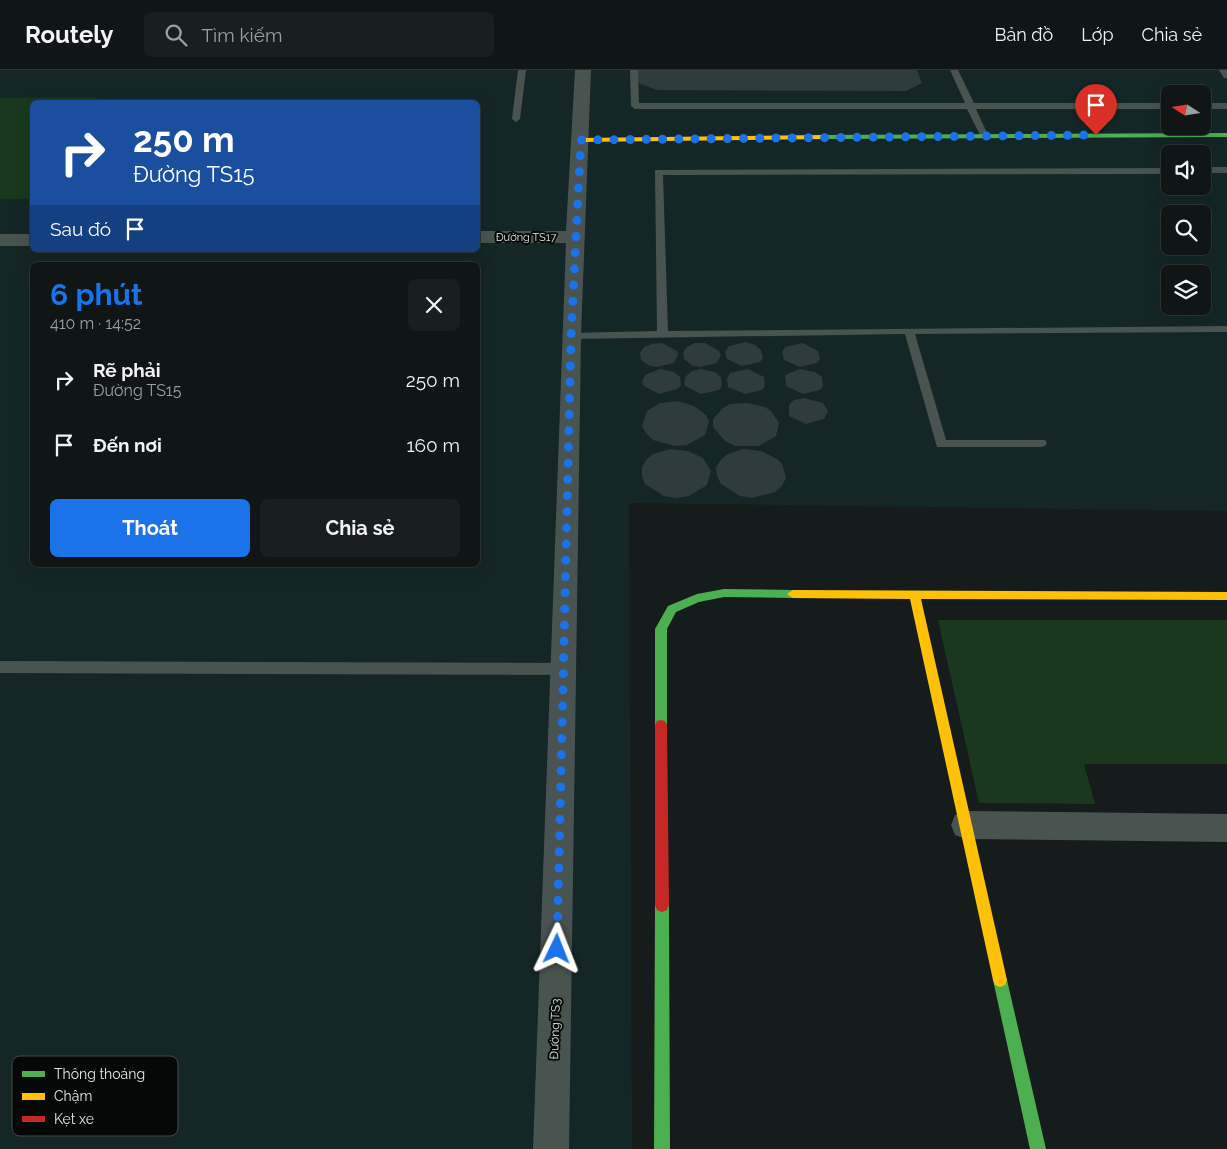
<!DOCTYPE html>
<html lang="vi">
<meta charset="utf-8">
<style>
:root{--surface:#101515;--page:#191e1e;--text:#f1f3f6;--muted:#9c9fa0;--line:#303434;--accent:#1a73e8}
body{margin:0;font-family:Raleway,sans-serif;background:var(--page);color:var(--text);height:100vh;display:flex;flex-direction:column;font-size:19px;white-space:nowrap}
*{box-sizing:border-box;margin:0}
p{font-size:16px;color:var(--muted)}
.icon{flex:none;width:28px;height:28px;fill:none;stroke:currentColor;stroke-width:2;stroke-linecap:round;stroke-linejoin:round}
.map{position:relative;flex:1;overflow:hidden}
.drawer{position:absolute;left:30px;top:192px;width:450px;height:305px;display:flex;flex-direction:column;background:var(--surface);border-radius:8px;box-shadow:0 5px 20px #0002,0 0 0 1px var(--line)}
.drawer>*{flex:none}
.guide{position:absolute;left:30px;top:30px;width:450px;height:152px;border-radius:8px;box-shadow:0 5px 20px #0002,0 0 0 1px var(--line);background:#1a4fa0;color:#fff;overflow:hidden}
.needle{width:32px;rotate:282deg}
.buttons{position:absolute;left:1161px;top:15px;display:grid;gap:10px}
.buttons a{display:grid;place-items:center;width:50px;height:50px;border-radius:8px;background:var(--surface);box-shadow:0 5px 20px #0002,0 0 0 1px var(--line);font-size:25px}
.pin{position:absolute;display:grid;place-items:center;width:42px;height:42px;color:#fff;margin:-51px -21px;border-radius:50% 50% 50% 0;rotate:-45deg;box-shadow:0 0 5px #0007}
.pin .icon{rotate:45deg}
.me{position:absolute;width:55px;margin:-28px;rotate:2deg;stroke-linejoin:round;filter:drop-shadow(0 0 4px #0008)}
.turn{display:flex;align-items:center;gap:18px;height:105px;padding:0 20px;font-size:22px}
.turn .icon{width:65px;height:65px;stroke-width:2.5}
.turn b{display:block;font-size:35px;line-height:42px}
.then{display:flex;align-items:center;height:48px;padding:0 20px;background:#0003;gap:10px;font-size:19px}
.round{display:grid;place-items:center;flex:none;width:52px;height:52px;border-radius:8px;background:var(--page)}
.summary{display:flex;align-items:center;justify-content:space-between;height:85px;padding:0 20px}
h1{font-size:30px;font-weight:700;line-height:38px;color:var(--accent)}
.primary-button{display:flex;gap:10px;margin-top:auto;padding:10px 20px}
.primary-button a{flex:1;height:58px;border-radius:8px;background:var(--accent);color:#fff;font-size:20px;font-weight:700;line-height:58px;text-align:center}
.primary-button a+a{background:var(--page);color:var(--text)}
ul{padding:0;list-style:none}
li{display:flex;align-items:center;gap:15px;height:65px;padding:0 20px}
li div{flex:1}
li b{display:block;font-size:19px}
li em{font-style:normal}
header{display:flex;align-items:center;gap:30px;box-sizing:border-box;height:70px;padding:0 25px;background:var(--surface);border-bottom:1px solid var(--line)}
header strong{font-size:24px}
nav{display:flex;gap:28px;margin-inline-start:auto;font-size:18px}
.search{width:350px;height:45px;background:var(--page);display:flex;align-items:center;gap:12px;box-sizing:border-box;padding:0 18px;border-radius:8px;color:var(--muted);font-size:19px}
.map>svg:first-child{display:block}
</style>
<header>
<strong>Routely</strong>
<div class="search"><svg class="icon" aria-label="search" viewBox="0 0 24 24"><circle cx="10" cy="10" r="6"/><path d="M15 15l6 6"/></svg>Tìm kiếm</div>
<nav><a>Bản đồ</a><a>Lớp</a><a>Chia sẻ</a></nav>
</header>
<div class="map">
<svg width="1227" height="1079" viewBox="0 0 1227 1079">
<rect width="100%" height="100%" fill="#161c1c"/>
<path fill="#142626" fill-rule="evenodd" d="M 0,0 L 1227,0 L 1227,441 L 629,433 L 632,1079 L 0,1079 ZM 1170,24 L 1202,24 L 1202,56 L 1170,56 ZM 32,32 L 478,32 L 478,180 L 32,180 ZM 1170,84 L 1202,84 L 1202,116 L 1170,116 ZM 1170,144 L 1202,144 L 1202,176 L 1170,176 ZM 32,195 L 478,195 L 478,495 L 32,495 ZM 1170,204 L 1202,204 L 1202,236 L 1170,236 Z"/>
<path fill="#19381d" d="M 87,27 L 96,28 L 99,30 L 97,32 L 32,32 L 32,129 L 0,129 L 0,28 Z
M 938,550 L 1227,550 L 1227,694 L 1084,694 L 1095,734 L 979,733 Z"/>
<path fill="#2f3c3e" d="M 638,0 L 917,0 L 922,13 L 906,21 L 657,20 L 638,13 Z
M 746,272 L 755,275 L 761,280 L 763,288 L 760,292 L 742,296 L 727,289 L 725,282 L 729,276 Z
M 662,273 L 677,281 L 678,285 L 674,293 L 657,297 L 650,296 L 641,290 L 640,283 L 644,277 L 652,274 Z
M 705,273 L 719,281 L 721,285 L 717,293 L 700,297 L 693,296 L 684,289 L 683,282 L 687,277 L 695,273 Z
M 803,273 L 818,281 L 820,289 L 817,293 L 800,297 L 784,290 L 782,282 L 785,277 Z
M 660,299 L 674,302 L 680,307 L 681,315 L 677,319 L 659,324 L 644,316 L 642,312 L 645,305 Z
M 701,299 L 715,302 L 721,307 L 722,316 L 719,320 L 701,324 L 685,316 L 684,312 L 686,306 L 692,301 Z
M 748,299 L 764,307 L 765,316 L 762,320 L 745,324 L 728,317 L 727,309 L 730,303 Z
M 800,299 L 815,302 L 822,307 L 823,316 L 820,320 L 803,324 L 786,316 L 785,305 Z
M 804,328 L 823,333 L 828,341 L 824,349 L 806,354 L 789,346 L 789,335 L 794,330 Z
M 678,331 L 694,336 L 706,345 L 709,351 L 705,365 L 687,375 L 675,376 L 653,370 L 646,363 L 642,356 L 647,341 L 660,333 Z
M 747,333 L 765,337 L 771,341 L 779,353 L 776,366 L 759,376 L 735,376 L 725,371 L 713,357 L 713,349 L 723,338 L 730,334 Z
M 670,379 L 688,381 L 703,388 L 711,401 L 707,415 L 689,426 L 676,428 L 664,426 L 645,414 L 642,406 L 642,397 L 647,389 L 653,384 Z
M 743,379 L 761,381 L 777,389 L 782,394 L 786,408 L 782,416 L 775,422 L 752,428 L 740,426 L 721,414 L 717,406 L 716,397 L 721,390 L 726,385 Z"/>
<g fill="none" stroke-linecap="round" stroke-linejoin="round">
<path fill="#495450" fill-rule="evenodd" d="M 518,0 L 526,0 L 520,49 L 516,52 L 512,49 Z
M 630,0 L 638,0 L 639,33 L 965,33 L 950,0 L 958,0 L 974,33 L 1170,33 L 1170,39 L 976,39 L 988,65 L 984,68 L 980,65 L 967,39 L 635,39 L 631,36 Z
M 1219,0 L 1227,0 L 1227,8 L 1224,8 Z
M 1202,33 L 1227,33 L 1227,39 L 1202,39 Z
M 1202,97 L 1227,97 L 1227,103 L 1202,103 Z
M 1170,98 L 1170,104 L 663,105 L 668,261 L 1227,256 L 1227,262 L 915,264 L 946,370 L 1045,370 L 1047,373 L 1045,376 L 1041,377 L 937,377 L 905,264 L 571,269 L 566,266 L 571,263 L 657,261 L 655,100 Z
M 0,591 L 565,593 L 570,595 L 572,599 L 570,603 L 565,605 L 0,603 Z"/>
<path fill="#495450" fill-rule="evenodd" d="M 575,0 L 591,0 L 581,266 L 569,1079 L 533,1079 L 566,173 L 478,173 L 478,161 L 566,161 Z
M 0,164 L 32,164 L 32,176 L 0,176 Z
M 966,741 L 1227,744 L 1227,772 L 966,769 L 955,765 L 951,755 L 955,745 Z"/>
<path fill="#4caf50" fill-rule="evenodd" d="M 1227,63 L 1227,67 L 822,69 L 818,67 L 822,65 Z
M 724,519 L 793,520 L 799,524 L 793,528 L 724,527 L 699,532 L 676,542 L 667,559 L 667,655 L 665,659 L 661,660 L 657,659 L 655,655 L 655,559 L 668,536 L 697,524 Z
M 662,828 L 667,830 L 669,835 L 670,1079 L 654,1079 L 655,835 L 657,830 Z
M 1000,903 L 1005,905 L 1007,910 L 1046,1079 L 1030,1079 L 993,910 L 995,905 Z"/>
<path fill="#ffc107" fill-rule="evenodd" d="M 822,65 L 825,65 L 825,69 L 581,72 L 577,70 L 581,68 Z
M 793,520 L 1227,522 L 1227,530 L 921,529 L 1007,910 L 1005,915 L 1000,917 L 995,915 L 993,910 L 910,529 L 793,528 L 787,524 Z"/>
<path fill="#c62828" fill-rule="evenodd" d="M 661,650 L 665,651 L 667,655 L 669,835 L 667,840 L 662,842 L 657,840 L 655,835 L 655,655 L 657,651 Z"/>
</g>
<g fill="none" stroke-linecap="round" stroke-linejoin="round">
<path stroke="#1a73e8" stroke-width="9" stroke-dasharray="0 16.2" d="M 557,879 L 571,266 L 581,70 L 1096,65"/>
</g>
<g text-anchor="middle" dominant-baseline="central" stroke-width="4" stroke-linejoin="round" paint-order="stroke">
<g font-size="11" fill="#e0e8e7" stroke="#040807">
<text x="526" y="167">Đường TS17</text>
</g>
<g font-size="12" fill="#e0e8e7" stroke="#040807">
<text transform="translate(555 959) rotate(-88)">Đường TS3</text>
</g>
</g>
<rect x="12" y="986" width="166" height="80" rx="8" fill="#040807" stroke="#464b4a" stroke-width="1"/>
<rect x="22" y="1001" width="23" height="6" fill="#4caf50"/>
<rect x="22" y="1023" width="23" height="7" fill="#ffc107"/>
<rect x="22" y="1046" width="23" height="6" fill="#c62828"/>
<g font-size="14" fill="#e0e8e7">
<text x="54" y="1009">Thông thoáng</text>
<text x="54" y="1031">Chậm</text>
<text x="54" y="1054">Kẹt xe</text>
</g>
</svg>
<div class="buttons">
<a><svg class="needle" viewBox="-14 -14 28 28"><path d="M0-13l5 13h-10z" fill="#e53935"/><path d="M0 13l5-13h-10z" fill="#9c9fa0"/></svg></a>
<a><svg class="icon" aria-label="sound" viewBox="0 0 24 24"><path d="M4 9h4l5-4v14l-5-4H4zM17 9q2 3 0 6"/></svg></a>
<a><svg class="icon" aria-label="search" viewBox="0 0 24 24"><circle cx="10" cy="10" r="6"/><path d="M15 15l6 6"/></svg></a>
<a><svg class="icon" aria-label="layers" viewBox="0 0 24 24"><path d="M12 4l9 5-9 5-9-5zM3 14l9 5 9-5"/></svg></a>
</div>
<div class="pin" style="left:1096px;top:65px;background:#d93025"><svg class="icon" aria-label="arrive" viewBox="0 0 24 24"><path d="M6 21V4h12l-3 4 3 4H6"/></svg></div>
<svg class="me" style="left:557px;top:879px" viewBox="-20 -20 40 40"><path d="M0-17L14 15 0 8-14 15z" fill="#1a73e8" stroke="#fff" stroke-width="4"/></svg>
<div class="guide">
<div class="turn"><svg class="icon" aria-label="right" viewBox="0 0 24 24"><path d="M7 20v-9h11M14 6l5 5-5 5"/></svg><div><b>250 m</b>Đường TS15</div></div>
<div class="then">Sau đó<svg class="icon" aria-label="arrive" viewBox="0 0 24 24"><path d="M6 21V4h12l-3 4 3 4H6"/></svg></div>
</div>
<section class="drawer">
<div class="summary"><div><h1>6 phút</h1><p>410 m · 14:52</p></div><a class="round"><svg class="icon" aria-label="close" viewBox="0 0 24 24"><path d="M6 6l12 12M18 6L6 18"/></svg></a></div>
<ul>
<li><svg class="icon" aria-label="right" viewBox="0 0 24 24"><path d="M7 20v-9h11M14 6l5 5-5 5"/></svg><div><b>Rẽ phải</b><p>Đường TS15</p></div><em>250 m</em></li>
<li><svg class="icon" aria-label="arrive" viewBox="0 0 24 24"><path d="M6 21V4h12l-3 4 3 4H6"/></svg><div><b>Đến nơi</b></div><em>160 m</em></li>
</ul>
<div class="primary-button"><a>Thoát</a><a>Chia sẻ</a></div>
</section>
</div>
